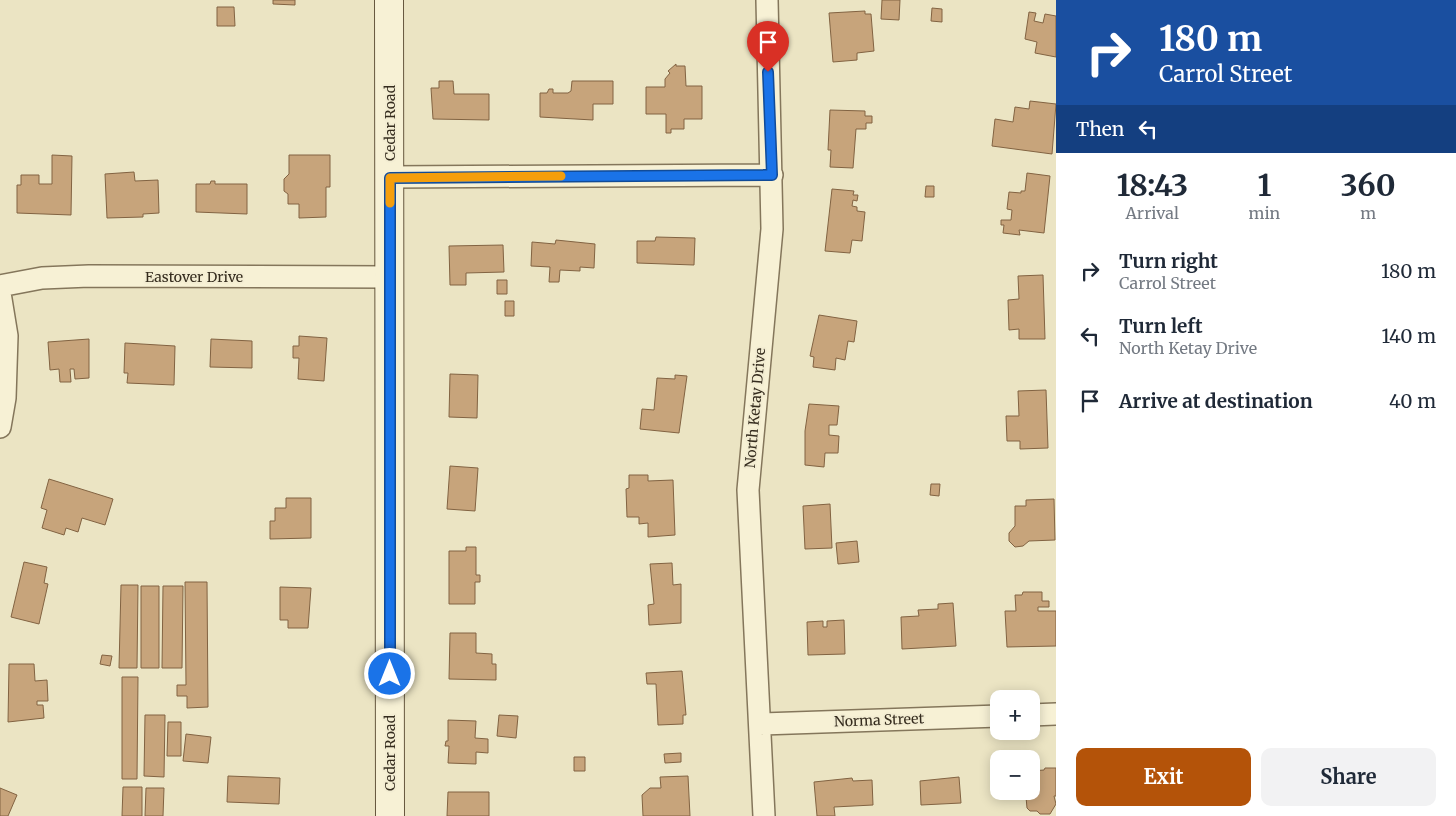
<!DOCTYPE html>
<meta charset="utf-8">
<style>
:root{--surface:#fff;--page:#f2f2f3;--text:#1f2937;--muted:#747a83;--accent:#b45309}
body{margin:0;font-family:Merriweather,serif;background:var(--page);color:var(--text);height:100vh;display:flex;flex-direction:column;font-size:19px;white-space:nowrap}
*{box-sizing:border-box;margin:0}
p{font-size:16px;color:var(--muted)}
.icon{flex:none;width:28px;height:28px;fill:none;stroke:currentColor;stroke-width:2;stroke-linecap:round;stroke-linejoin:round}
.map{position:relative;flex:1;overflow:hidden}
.sheet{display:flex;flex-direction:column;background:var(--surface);width:400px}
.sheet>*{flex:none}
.guide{background:#1a4fa0;color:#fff;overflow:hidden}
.fabs{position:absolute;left:990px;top:690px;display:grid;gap:10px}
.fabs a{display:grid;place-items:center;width:50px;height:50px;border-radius:10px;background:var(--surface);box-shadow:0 2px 12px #0003;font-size:25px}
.pin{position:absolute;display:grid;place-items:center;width:42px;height:42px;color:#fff;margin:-51px -21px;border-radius:50% 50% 50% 0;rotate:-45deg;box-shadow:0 0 5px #0007}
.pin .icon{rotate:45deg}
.me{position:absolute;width:55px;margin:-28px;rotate:0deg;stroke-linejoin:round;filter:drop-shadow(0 0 4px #0008)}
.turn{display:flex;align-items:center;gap:18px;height:105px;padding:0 20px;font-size:22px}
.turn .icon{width:65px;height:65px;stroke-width:2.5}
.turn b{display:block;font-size:35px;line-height:42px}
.then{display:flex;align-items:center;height:48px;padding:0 20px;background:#0003;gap:10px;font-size:19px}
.eta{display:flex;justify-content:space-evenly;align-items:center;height:85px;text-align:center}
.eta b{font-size:30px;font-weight:700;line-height:35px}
.button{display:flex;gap:10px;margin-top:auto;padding:10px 20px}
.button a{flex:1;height:58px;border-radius:10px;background:var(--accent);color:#fff;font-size:20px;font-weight:700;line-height:58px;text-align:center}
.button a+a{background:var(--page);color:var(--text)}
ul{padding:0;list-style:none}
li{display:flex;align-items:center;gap:15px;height:65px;padding:0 20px}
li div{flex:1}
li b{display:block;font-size:19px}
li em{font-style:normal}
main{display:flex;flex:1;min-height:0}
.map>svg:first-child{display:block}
</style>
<main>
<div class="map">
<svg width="1056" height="816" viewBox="0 0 1056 816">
<rect width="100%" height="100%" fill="#ebe4c3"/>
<path fill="#c7a47b" stroke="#826342" d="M 273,0 L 295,0 L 295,5 L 273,4 Z
M 882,0 L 900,0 L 899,20 L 881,19 Z
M 217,7 L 234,7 L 235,26 L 217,26 Z
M 932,8 L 942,9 L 942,22 L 931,21 Z
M 865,11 L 865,14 L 871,14 L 874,51 L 857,53 L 857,60 L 833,62 L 829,13 Z
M 1029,12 L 1036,13 L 1034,21 L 1043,23 L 1045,14 L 1056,16 L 1056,57 L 1035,53 L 1037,42 L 1025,39 Z
M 676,64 L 676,66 L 685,66 L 686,86 L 702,86 L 702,119 L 684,119 L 684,129 L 671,129 L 671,133 L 666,133 L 666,114 L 646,114 L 646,87 L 665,87 L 665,79 L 670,73 L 668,71 Z
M 439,81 L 453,81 L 454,94 L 489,94 L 489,120 L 433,119 L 431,88 L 439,88 Z
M 572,81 L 613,81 L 613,104 L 593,104 L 593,120 L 540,117 L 540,93 L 547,93 L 549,89 L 553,89 L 553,93 L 568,93 L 571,91 Z
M 1030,101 L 1056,104 L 1052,154 L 992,146 L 995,119 L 1013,122 L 1015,107 L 1029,109 Z
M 830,110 L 865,111 L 865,116 L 872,116 L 872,123 L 866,123 L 866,129 L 856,129 L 853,168 L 830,167 L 831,150 L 828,150 Z
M 52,155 L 72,156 L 71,215 L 17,213 L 17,185 L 21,185 L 21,175 L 39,175 L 39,184 L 52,184 Z
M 289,155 L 330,155 L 330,187 L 326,187 L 326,217 L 299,218 L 299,204 L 288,204 L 288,194 L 284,191 L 284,179 L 289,174 Z
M 134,172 L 135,181 L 158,180 L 159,213 L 143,214 L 143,217 L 107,218 L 105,174 Z
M 1027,173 L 1050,176 L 1044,233 L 1019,230 L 1020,235 L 1003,233 L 1004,225 L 1001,225 L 1001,220 L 1011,220 L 1012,210 L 1007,209 L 1009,192 L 1021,193 L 1021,191 L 1025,191 Z
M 211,181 L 215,181 L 215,184 L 247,184 L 247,214 L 196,212 L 196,184 L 210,184 Z
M 926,186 L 934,186 L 934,197 L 925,197 Z
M 832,189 L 854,191 L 853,195 L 858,195 L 857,201 L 853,200 L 852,206 L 857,207 L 857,211 L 865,212 L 862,241 L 852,240 L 850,253 L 825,251 Z
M 656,237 L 695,238 L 694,265 L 637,263 L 637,241 L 655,241 Z
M 556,240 L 595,244 L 594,268 L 580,267 L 580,271 L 560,270 L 559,282 L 549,282 L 550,267 L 531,266 L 532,242 L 555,244 Z
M 503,245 L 504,272 L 466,273 L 466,285 L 450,285 L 449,246 Z
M 1043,275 L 1045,339 L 1019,339 L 1019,329 L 1009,330 L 1008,300 L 1019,299 L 1018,276 Z
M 497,280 L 507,280 L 507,294 L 497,294 Z
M 505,301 L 514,301 L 514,316 L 505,316 Z
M 819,315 L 857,321 L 854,342 L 848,341 L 845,360 L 836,358 L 835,370 L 813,367 L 814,357 L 810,356 Z
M 299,336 L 327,338 L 324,381 L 298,379 L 299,358 L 293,358 L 293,346 L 299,346 Z
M 89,339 L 89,378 L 75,379 L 74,369 L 70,369 L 71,382 L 60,382 L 59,369 L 50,370 L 48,342 Z
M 211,339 L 252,341 L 252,368 L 210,367 Z
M 125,343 L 175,346 L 174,385 L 127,383 L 128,373 L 124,373 Z
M 450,374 L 478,375 L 477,418 L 449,417 Z
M 675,375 L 687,376 L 679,433 L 640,429 L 642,409 L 654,410 L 657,378 L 675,379 Z
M 1046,390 L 1048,448 L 1020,449 L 1020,441 L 1007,441 L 1006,416 L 1019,416 L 1018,391 Z
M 809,404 L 839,406 L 837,425 L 829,425 L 829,435 L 839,436 L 838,453 L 825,453 L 824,467 L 805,465 L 805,431 Z
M 450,466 L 478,468 L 475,511 L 447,509 Z
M 629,475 L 648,475 L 648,481 L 673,480 L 675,535 L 648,537 L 648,523 L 639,524 L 639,517 L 627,517 L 626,489 L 629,488 Z
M 49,479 L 113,499 L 105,525 L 82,518 L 78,532 L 66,528 L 64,535 L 42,528 L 47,510 L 41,508 Z
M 931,484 L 940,484 L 939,496 L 930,495 Z
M 286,498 L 311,498 L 311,538 L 270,539 L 270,521 L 275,521 L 275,508 L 286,508 Z
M 1054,499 L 1055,540 L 1029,541 L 1023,546 L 1015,547 L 1009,541 L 1009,533 L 1015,526 L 1015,506 L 1026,506 L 1026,500 Z
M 830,504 L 832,548 L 805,549 L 803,506 Z
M 857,541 L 859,562 L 838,564 L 836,543 Z
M 466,547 L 476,547 L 476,575 L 480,575 L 480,582 L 475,582 L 475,604 L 449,604 L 449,551 L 466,551 Z
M 24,562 L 47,567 L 44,583 L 48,584 L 39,624 L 11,617 Z
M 672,563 L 673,585 L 681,584 L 681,623 L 649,625 L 648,605 L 654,604 L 650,564 Z
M 185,582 L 207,582 L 208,707 L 187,708 L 187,696 L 177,696 L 177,685 L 186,685 Z
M 121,585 L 138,585 L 137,668 L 119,668 Z
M 141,586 L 159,586 L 159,668 L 141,668 Z
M 163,586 L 183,586 L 182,668 L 162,668 Z
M 280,587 L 311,588 L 308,628 L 288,628 L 288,620 L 280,620 Z
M 1023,592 L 1042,592 L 1042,601 L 1049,601 L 1049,607 L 1038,607 L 1038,611 L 1056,611 L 1056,646 L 1007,647 L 1005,611 L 1016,611 L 1015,595 L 1022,595 Z
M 953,603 L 956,646 L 902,649 L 901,617 L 919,616 L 918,610 L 938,609 L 938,604 Z
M 844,620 L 845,654 L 808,655 L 807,622 L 823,621 L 823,627 L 827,627 L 827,621 Z
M 450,633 L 476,633 L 476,653 L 492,654 L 492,664 L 496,664 L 496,680 L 449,679 Z
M 102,655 L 112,656 L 110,666 L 100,664 Z
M 9,664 L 34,664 L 35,681 L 47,680 L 48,701 L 37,701 L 37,705 L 43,705 L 44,718 L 8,722 Z
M 682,671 L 686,715 L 683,715 L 683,724 L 658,725 L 656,684 L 647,684 L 646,673 Z
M 122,677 L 138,677 L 137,779 L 122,779 Z
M 145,715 L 165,715 L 164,777 L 144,776 Z
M 499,715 L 518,716 L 516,738 L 497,736 Z
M 448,720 L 476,721 L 475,738 L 488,739 L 488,753 L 476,752 L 476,764 L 448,763 L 449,746 L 445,746 L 446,741 L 448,741 Z
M 168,722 L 181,722 L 181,756 L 167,756 Z
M 186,734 L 211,737 L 208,763 L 183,761 Z
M 681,753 L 681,762 L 665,763 L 664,754 Z
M 574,757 L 585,757 L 585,771 L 574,771 Z
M 1045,768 L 1056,768 L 1056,796 L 1054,796 L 1056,804 L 1050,814 L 1040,814 L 1037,811 L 1030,811 L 1027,808 L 1026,797 L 1029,791 L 1031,791 L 1031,771 L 1044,770 Z
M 228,776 L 280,778 L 279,804 L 227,802 Z
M 688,776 L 690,816 L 643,816 L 642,795 L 650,788 L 661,788 L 660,777 Z
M 959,777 L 961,803 L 921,805 L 920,781 Z
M 852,778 L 853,781 L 872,780 L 873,805 L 834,807 L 835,816 L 817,816 L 814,782 Z
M 123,787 L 142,787 L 142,816 L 122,816 Z
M 0,788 L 17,795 L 8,816 L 0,816 Z
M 146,788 L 164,788 L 163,816 L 145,816 Z
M 448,792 L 489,792 L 489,816 L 447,816 Z"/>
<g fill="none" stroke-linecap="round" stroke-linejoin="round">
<g stroke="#84765b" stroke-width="24">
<path id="street" d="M 390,177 L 772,175
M 0,286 L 42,278 L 89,276 L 389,277
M 0,293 L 7,336 L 5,398 L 0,427
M 1031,715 L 1056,714
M 760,724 L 999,716
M 764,816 L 748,490 L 772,229 L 767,0"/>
</g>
<g stroke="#66573e" stroke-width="30">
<path id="secondary" d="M 389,0 L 390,816"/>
</g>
<use href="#street" stroke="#f7f1d5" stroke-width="21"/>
<use href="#secondary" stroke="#f7f1d5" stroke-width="28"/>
</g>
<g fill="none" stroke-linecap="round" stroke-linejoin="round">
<g stroke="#114b97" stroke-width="12">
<path id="route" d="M 390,674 L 390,178 L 772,175 L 768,72"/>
</g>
<use href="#route" stroke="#1a73e8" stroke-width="9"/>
<path stroke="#f59e0b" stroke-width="9" d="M 390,203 L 390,178 L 561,176"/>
</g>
<g text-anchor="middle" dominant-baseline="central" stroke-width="4" stroke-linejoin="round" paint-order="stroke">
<g font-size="14" fill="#352c1e" stroke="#f3edd2">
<text transform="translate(390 123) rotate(-90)">Cedar Road</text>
<text x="194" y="277">Eastover Drive</text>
<text transform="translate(755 408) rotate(-85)">North Ketay Drive</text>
<text transform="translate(879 720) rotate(-2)">Norma Street</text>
<text transform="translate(390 753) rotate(-90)">Cedar Road</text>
</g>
</g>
</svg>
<div class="fabs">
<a>+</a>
<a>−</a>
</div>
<div class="pin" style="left:768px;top:72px;background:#d93025"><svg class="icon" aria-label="arrive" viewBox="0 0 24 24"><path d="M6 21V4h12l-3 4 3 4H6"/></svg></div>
<svg class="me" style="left:390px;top:674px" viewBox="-20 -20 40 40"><circle r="17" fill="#1a73e8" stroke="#fff" stroke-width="3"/><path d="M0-11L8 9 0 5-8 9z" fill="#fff"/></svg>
</div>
<section class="sheet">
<div class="guide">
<div class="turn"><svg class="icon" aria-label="right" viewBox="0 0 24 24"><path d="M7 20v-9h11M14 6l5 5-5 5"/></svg><div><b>180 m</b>Carrol Street</div></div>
<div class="then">Then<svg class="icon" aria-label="left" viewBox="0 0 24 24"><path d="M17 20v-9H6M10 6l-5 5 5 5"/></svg></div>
</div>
<div class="eta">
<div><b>18:43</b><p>Arrival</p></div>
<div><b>1</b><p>min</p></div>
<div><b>360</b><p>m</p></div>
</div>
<ul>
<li><svg class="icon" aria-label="right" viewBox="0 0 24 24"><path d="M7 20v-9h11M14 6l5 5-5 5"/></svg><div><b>Turn right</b><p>Carrol Street</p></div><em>180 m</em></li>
<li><svg class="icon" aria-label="left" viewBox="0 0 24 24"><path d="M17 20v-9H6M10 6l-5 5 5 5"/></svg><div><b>Turn left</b><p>North Ketay Drive</p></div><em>140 m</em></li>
<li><svg class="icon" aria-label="arrive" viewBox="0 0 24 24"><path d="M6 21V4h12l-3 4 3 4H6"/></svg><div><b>Arrive at destination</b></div><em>40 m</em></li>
</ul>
<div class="button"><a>Exit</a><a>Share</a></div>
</section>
</main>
